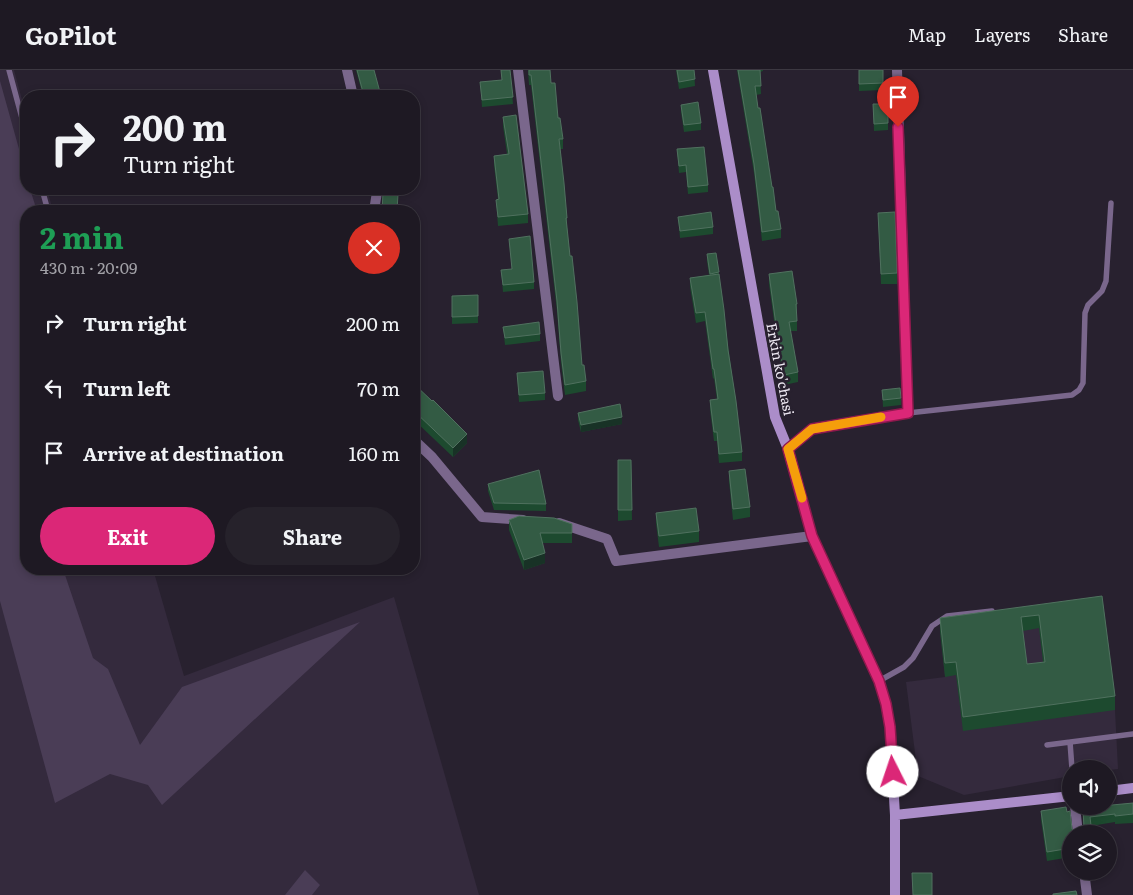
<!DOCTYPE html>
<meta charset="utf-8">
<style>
:root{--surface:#1e1923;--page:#26222b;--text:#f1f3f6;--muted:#a1a0a6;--line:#3c3841;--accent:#db2777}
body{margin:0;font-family:Literata,serif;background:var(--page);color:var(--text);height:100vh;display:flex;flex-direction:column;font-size:19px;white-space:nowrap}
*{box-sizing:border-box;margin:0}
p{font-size:16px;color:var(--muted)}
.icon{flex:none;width:28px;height:28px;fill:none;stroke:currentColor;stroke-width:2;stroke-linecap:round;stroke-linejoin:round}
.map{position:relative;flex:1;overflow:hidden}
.details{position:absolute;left:20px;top:135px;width:400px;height:370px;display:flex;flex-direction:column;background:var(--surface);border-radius:20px;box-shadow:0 2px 8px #0003,0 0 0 1px var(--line)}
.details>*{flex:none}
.top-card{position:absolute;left:20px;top:20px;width:400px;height:105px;border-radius:20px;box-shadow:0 2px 8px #0003,0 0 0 1px var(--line);background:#1e1923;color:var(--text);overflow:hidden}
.fabs{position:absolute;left:1062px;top:690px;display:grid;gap:10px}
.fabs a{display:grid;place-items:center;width:55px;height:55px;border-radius:50%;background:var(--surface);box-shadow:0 2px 8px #0003,0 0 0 1px var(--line);font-size:25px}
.pin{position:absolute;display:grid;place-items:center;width:42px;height:42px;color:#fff;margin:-51px -21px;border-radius:50% 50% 50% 0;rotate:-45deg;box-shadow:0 0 5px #0007}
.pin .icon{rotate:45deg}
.me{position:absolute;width:55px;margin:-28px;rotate:356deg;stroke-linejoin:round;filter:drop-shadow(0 0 4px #0008)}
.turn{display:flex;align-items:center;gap:18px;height:105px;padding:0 20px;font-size:22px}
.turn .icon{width:65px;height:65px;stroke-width:2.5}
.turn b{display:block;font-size:35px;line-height:42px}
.round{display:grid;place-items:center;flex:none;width:52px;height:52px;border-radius:26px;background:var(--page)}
.overview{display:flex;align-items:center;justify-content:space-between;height:85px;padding:0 20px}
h1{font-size:30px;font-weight:700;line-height:38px;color:#1e9e55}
.action{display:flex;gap:10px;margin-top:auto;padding:10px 20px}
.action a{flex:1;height:58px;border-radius:30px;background:var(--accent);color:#fff;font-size:20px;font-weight:700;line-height:58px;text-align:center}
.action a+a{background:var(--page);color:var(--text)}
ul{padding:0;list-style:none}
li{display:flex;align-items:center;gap:15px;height:65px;padding:0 20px}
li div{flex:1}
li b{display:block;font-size:19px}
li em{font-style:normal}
header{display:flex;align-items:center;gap:30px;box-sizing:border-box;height:70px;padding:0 25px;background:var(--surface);border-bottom:1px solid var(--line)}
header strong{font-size:24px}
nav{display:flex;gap:28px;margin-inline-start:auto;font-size:18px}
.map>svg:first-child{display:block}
</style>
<header>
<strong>GoPilot</strong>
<nav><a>Map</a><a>Layers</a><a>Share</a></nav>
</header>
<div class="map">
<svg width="1133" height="825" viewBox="0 0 1133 825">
<rect width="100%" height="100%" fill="#28212f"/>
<path fill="#342a3d" d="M 0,0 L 14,0 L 26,45 L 26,119 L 47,119 L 53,141 L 26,141 L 26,499 L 153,499 L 184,606 L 394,527 L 479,825 L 0,825 Z
M 1102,540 L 1115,640 L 1118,699 L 1109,700 L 1109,699 L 1071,699 L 1071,706 L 964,725 L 918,706 L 906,612 L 945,607 L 940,562 Z"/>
<path fill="#4a3d56" d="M 0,11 L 26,104 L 26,119 L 30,119 L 37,141 L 26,141 L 26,499 L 63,499 L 93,588 L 108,599 L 140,675 L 182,617 L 360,552 L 162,735 L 148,715 L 110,704 L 55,733 L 0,531 Z
M 305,800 L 320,815 L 312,825 L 285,825 Z"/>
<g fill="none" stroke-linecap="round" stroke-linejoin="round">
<path stroke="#7a678c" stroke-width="5.5" d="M 9,0 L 26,63
M 42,119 L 48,141
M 908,343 L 1072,325 L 1079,320 L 1083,313 L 1085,243 L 1088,235 L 1102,221 L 1106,211 L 1111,133
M 879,611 L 904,597 L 913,588 L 932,556 L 947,546 L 992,541
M 1070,672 L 1072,699
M 1047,675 L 1133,664"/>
<path stroke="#7a678c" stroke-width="10" d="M 347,0 L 353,26
M 518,0 L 558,326
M 374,141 L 377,122 L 377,119
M 414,370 L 432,387 L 482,447 L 523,450
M 788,379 L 812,359 L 908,343 L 897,0
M 559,453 L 607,469 L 616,491 L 812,466
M 1075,736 L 1078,764
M 1084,801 L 1087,825"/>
<path stroke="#ab8dc9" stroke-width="10" d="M 713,0 L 775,347 L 788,379 L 812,466 L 879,611 L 886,634 L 890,657 L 895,745 L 895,825
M 1109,721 L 1133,718
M 895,745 L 1071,726"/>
</g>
<path fill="#1d4a2f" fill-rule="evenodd" d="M 356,0 L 374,0 L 381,26 L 363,26 Z
M 501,0 L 510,0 L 513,34 L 482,37 L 480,12 L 502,10 Z
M 528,0 L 550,0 L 551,13 L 563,69 L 563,79 L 560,79 L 567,148 L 567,157 L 582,295 L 586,311 L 586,321 L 565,325 L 561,292 L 557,241 L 531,15 L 529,15 Z
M 676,0 L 694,0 L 695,16 L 679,19 Z
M 737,0 L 763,0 L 763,1 L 760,2 L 761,24 L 756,25 L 772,117 L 776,141 L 781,159 L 781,168 L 762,171 L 754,103 Z
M 859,0 L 883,0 L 883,20 L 859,21 Z
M 873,34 L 888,34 L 888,60 L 874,61 Z
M 681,35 L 701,53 L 701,60 L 684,62 L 681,42 Z
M 503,47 L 528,144 L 528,153 L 498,156 L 496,130 L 498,129 L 494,95 L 494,86 L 507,84 L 503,56 Z
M 677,79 L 708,115 L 708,122 L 688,124 L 686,102 L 679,103 Z
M 878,143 L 897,203 L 897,214 L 881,214 Z
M 678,147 L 713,157 L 713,164 L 680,168 Z
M 509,169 L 534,212 L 534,219 L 503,222 L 501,200 L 512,199 Z
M 716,183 L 742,382 L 742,391 L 719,393 L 717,371 L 714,371 L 710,340 L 710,330 L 717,330 L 714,308 L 713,309 L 705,251 L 696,253 L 690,217 L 690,208 L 709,205 L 707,191 L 707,184 Z
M 769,204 L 797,234 L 797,261 L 790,261 L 798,302 L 798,312 L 784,315 L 776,265 L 769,214 Z
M 478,225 L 478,253 L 452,254 L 452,226 Z
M 503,257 L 540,264 L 540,271 L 505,275 Z
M 517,303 L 545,323 L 545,330 L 519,332 Z
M 414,314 L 467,373 L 453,387 L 414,350 Z
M 882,320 L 901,328 L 901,335 L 883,337 Z
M 578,343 L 622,354 L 581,362 L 578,350 Z
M 618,390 L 631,390 L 632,450 L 618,451 Z
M 729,401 L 750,437 L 750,447 L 733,450 L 729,411 Z
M 488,414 L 546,434 L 546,441 L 494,440 L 488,421 Z
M 656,443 L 699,461 L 699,472 L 659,477 L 656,453 Z
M 509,450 L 572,454 L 572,473 L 542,473 L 545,493 L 524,500 L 509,460 Z
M 1102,526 L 1115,626 L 1115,640 L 963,661 L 956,605 L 945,607 L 940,562 L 940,548 ZM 1039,558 L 1043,592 L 1027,594 L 1023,561 Z
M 1133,733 L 1133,753 L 1115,754 L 1115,752 L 1091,756 L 1092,764 L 1071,764 L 1071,787 L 1047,791 L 1041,750 L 1041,741 L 1067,742 L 1072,759 L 1075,761 L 1078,762 L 1082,761 L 1084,758 L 1083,739 Z"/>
<path fill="#183226" d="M 622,347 L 622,354 L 581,362 L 581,355 Z
M 467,364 L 467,373 L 453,387 L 453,378 Z
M 545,483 L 545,493 L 524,500 L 524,490 Z"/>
<path fill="#335b44" stroke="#50715f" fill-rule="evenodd" d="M 357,0 L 374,0 L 381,26 L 364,26 Z
M 501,0 L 510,0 L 513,27 L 482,30 L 480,12 L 502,10 Z
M 529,0 L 550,0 L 551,13 L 555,13 L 558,48 L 560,48 L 563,69 L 559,69 L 564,113 L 567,148 L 566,148 L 570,186 L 572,186 L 577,232 L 582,295 L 584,295 L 586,311 L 565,315 L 561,283 L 557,231 L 531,5 L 529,5 Z
M 677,0 L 694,0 L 695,9 L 679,12 Z
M 738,0 L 760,0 L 761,16 L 755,16 L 758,38 L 760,38 L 772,117 L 773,117 L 776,141 L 778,141 L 781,159 L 762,162 L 754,94 Z
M 859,0 L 883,0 L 883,13 L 859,14 Z
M 698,32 L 701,53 L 684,55 L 681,35 Z
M 873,34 L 888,34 L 888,53 L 874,54 Z
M 516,45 L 528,144 L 498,147 L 496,130 L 499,129 L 494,86 L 509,84 L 503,47 Z
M 704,77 L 708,115 L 688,117 L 686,95 L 679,96 L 677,79 Z
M 383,123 L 398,124 L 397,141 L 382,141 Z
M 711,142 L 713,157 L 680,161 L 678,147 Z
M 895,142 L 897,203 L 881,204 L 878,143 Z
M 530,166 L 534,212 L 503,215 L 501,200 L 512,199 L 509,169 Z
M 716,183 L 719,202 L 710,204 L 707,184 Z
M 792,201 L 797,234 L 796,234 L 797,251 L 789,252 L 798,302 L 784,305 L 776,255 L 769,204 Z
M 719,204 L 724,240 L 728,280 L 736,331 L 742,382 L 719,384 L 717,362 L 714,362 L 710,330 L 718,329 L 714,299 L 713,299 L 705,242 L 696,243 L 690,208 Z
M 478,225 L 478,246 L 452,247 L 452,226 Z
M 539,252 L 540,264 L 505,268 L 503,257 Z
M 543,301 L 545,323 L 519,325 L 517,303 Z
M 414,314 L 432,331 L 433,330 L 467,364 L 453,378 L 414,341 Z
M 900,318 L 901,328 L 883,330 L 882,320 Z
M 620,334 L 622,347 L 581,355 L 578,343 Z
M 618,390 L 631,390 L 632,440 L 618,440 Z
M 745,399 L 750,437 L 733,439 L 729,401 Z
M 539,400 L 546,434 L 494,433 L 488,414 Z
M 696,438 L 699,461 L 659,466 L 656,443 Z
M 519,446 L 554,448 L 572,454 L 572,463 L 540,463 L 545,483 L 524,490 L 509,450 Z
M 1102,526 L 1115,626 L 963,647 L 956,592 L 945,593 L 940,548 ZM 1039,545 L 1045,592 L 1027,594 L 1021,547 Z
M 1133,733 L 1133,744 L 1115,746 L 1115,744 L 1090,747 L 1092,764 L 1071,764 L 1071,778 L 1047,782 L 1041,741 L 1066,737 L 1067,742 L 1070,741 L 1072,759 L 1075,761 L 1078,762 L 1082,761 L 1084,758 L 1083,739 L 1102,736 L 1109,736 L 1109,735 L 1112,735 Z
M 912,803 L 932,803 L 932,825 L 913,825 Z
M 1076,821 L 1077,825 L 1053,825 L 1053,824 Z"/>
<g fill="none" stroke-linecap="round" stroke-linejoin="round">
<g stroke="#8e194d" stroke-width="12">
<path id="route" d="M 893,702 L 890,657 L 886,634 L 879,611 L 812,466 L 788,379 L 812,359 L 908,343 L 898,57"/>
</g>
<use href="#route" stroke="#db2777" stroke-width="9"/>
<path stroke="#f59e0b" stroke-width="9" d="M 802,428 L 788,379 L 812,359 L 881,347"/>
</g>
<g text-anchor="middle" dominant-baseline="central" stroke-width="5" stroke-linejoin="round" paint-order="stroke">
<g font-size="14" fill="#ede8f2" stroke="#28212f">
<text transform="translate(781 299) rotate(79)">Erkin ko'chasi</text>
</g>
</g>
</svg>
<div class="fabs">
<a><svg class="icon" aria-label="sound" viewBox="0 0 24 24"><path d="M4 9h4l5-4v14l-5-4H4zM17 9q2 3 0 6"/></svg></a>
<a><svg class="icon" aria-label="layers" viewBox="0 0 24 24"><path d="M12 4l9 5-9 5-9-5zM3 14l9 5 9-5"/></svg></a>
</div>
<div class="pin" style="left:898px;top:57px;background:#d93025"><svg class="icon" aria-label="arrive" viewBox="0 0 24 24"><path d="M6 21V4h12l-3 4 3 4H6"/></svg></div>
<svg class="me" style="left:893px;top:702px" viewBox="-20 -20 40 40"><circle r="19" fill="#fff"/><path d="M0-13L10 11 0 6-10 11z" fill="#db2777"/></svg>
<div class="top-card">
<div class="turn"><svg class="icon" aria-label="right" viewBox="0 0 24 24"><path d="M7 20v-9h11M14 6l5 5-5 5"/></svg><div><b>200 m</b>Turn right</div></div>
</div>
<section class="details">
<div class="overview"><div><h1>2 min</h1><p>430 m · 20:09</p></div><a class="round" style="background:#d93025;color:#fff"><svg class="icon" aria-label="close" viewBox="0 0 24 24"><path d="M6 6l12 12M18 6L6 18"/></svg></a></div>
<ul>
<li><svg class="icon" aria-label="right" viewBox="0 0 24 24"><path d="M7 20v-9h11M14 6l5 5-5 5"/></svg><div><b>Turn right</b></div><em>200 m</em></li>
<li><svg class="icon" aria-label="left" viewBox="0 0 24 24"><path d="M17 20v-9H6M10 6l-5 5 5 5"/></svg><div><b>Turn left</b></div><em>70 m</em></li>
<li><svg class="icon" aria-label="arrive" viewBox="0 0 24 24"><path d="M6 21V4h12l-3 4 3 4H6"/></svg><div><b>Arrive at destination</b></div><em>160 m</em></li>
</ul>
<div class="action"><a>Exit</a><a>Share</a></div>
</section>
</div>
